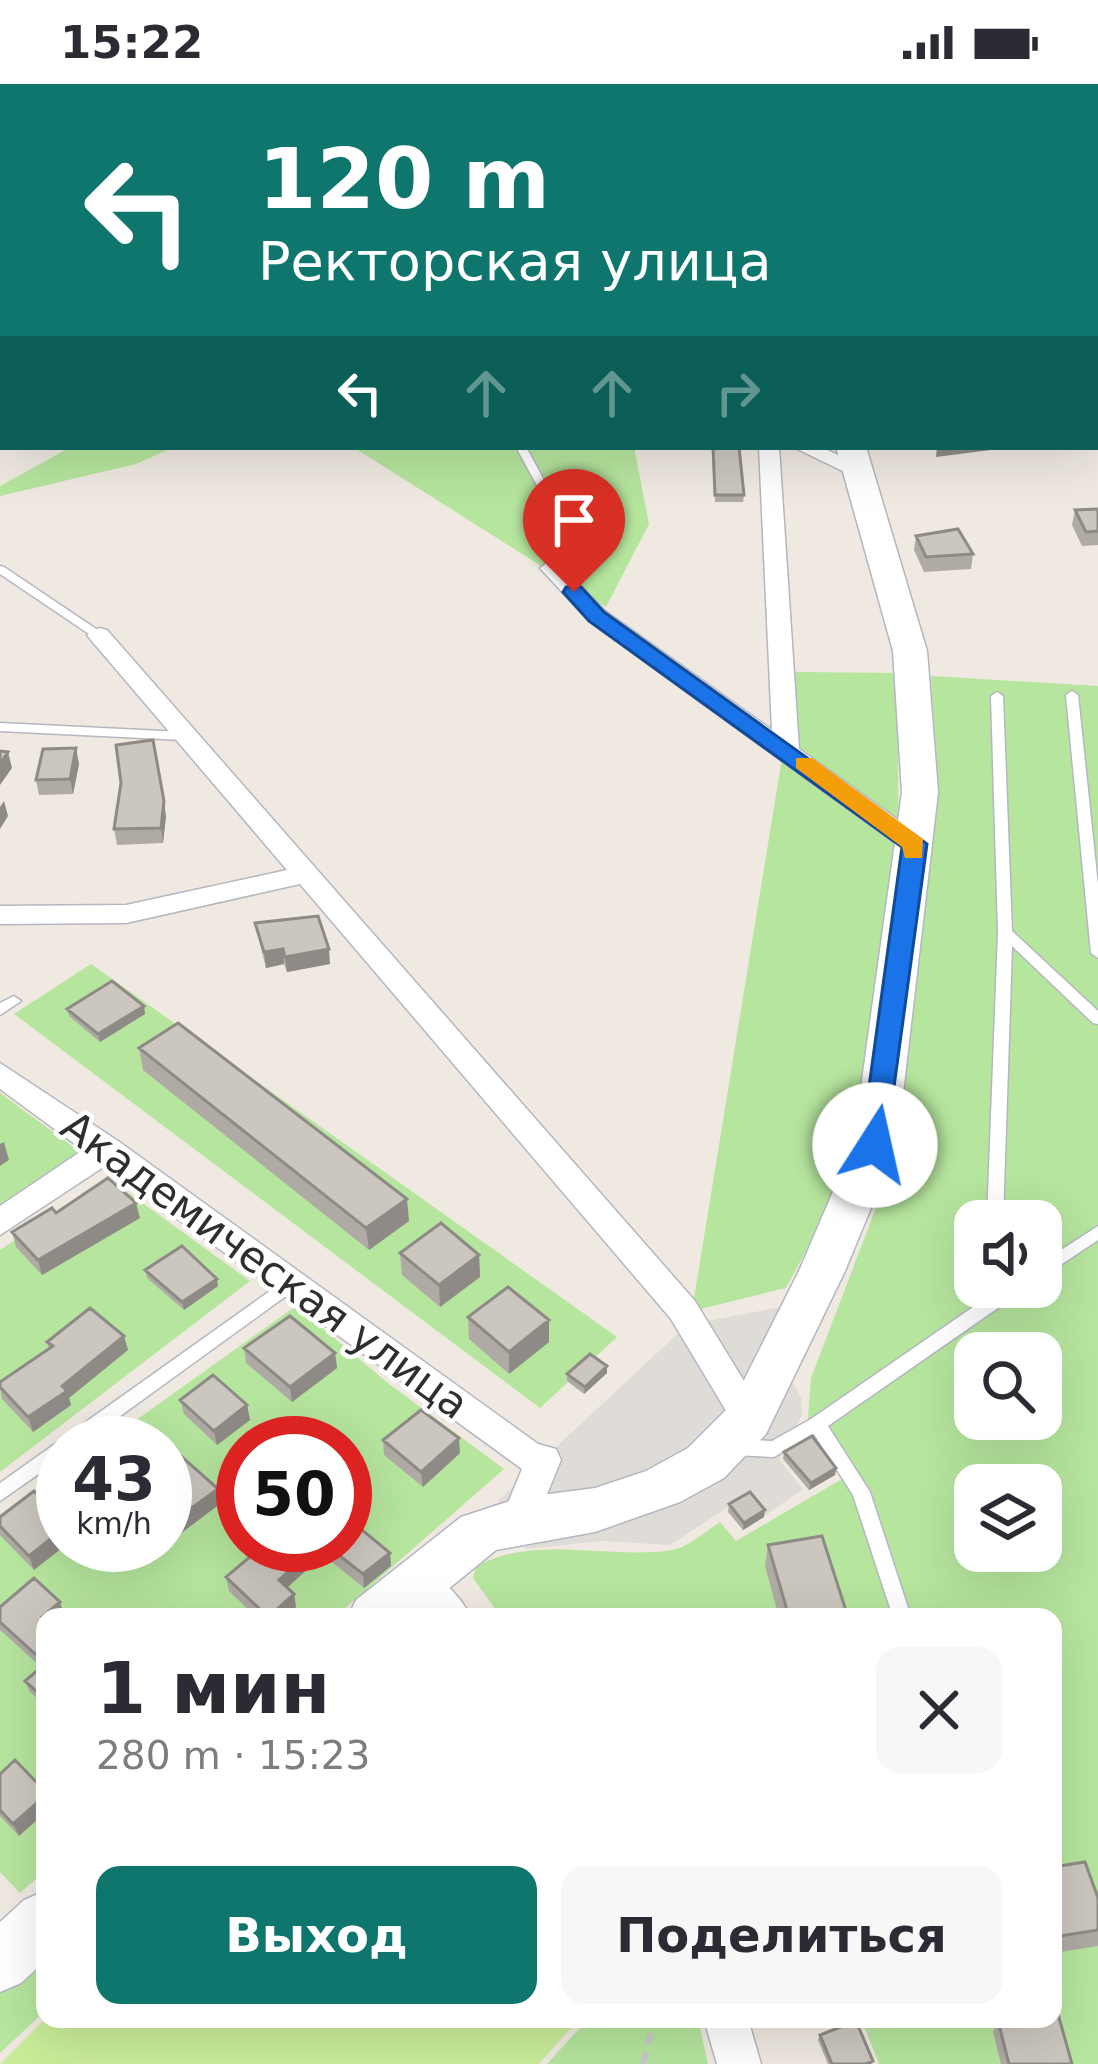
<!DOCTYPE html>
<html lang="ru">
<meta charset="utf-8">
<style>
:root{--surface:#fff;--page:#f7f7f7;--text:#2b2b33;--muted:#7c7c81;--accent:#0f766e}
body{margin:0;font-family:"DejaVu Sans",sans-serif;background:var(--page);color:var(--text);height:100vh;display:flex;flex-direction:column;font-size:45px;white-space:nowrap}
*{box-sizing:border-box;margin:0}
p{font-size:39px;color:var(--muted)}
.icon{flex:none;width:66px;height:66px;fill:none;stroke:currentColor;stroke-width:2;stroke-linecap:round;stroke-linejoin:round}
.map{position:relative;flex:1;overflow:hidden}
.drawer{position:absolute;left:36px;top:1524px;width:1026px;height:420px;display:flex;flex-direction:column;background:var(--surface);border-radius:24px;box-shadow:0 12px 48px #0002}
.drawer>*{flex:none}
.top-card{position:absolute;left:0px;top:0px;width:1098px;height:366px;box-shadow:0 12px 48px #0002;background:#0f766e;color:#fff;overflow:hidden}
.buttons{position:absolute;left:954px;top:1116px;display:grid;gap:24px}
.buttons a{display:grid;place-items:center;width:108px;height:108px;border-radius:24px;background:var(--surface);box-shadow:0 12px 48px #0002;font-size:60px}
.speed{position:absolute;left:36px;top:1332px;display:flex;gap:24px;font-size:60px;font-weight:700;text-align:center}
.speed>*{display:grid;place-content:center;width:156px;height:156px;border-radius:50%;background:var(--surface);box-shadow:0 12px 48px #0002;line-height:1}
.speed small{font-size:30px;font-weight:400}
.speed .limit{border:18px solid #d22;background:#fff;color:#111}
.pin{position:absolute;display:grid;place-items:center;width:102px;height:102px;color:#fff;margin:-123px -51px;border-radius:50% 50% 50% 0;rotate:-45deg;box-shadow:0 0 12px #0007}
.pin .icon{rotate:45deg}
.me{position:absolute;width:132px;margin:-66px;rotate:10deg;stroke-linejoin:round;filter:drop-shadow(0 0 9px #0008)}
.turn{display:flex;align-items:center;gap:42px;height:252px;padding:0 60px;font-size:54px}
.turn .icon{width:156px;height:156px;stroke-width:2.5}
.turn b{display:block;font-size:84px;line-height:102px}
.lanes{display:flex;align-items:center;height:114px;padding:0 60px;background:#0003;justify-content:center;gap:60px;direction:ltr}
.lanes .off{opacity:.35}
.round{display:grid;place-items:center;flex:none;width:126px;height:126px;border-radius:24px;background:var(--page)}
.head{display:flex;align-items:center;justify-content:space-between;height:204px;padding:0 60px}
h1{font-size:72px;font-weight:800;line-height:90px}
.action{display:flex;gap:24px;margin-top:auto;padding:24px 60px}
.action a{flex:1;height:138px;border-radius:24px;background:var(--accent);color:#fff;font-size:48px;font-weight:800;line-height:138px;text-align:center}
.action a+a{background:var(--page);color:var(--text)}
.status{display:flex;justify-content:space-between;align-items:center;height:84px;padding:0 60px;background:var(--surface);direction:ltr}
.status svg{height:33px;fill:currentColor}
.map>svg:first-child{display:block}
</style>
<div class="status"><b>15:22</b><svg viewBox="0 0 49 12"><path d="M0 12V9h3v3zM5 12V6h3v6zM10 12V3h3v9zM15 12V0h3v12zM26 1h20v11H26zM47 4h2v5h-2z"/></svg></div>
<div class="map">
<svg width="1098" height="1980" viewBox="0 0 1098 1980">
<rect width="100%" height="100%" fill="#efe9e1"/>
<path fill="#b6e59e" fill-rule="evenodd" d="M 71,363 L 174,363 L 136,380 L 0,412 L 0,402 Z
M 353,363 L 634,363 L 649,440 L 606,523 Z
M 796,588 L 897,589 L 899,767 L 868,1052 L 786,1204 L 692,1227 Z
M 931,592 L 1098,602 L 1098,1980 L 879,1980 L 861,1935 L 1053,1935 L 1053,1533 L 491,1533 L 496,1526 L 473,1494 L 476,1483 C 530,1450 614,1476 672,1466 C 687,1464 706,1447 720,1438 L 736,1457 L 842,1395 L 807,1347 L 811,1294 L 895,1074 L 937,717 ZM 975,1137 L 1041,1137 L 1041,1203 L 975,1203 ZM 975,1269 L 1041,1269 L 1041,1335 L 975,1335 ZM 975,1401 L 1041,1401 L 1041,1467 L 975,1467 Z
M 91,880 L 617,1253 L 540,1324 L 14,930 Z
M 0,1009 L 83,1070 L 0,1128 Z
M 108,1094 L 250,1197 L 0,1388 L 0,1166 Z
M 296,1222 L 389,1300 L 504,1385 L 335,1533 L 45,1533 L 45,1787 L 20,1809 L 0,1788 L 0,1435 L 63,1389 L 63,1461 L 165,1461 L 165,1359 L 104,1359 ZM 243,1359 L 345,1359 L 345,1461 L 243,1461 Z
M 45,1864 L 45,1927 L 0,1969 L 0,1905 Z
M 588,1935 L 698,1935 L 708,1980 L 547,1980 Z"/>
<path fill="#c9ec9a" d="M 45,1935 L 579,1935 L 539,1980 L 0,1980 Z"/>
<path fill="#dfdcd8" d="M 828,1214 L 790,1295 L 801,1313 L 802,1331 L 779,1376 L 803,1405 L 766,1431 L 748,1410 L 670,1461 L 602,1457 L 526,1465 L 498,1417 L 687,1241 Z"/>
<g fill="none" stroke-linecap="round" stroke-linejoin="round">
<g stroke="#b4b7c1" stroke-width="3">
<path id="service" d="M 913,0 L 921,0 L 923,3 L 915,3 Z
M 1037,0 L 1060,0 L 1051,3 L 1028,3 Z
M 516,363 L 526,363 L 556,418 L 555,486 L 547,486 L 545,484 L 546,418 Z
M 0,482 L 4,483 L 105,551 L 103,554 L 95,554 L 0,490 Z
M 1072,607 L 1078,611 L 1098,801 L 1098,874 L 1091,869 L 1066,611 Z
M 997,608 L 1003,612 L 1012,847 L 1098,927 L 1098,940 L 1093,939 L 1012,862 L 1003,1137 L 987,1137 L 998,848 L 991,612 Z
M 0,639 L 183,648 L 189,652 L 183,656 L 0,647 Z
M 14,912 L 21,917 L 0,931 L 0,919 Z
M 1098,1142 L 1098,1156 L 1041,1194 L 1041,1179 Z
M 291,1192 L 297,1194 L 299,1199 L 297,1204 L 83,1359 L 63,1359 L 63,1373 L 0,1417 L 0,1399 Z
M 1002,1203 L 1023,1203 L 1021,1208 L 828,1342 L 870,1408 L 911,1533 L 893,1533 L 853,1411 L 814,1350 L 774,1373 L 734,1371 L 728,1368 L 725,1363 L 728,1358 L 734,1355 L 772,1357 L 811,1335 Z"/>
</g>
<g stroke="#b4b7c1" stroke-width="3">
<path id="minor" d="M 61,0 L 79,0 L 81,3 L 63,3 Z
M 356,0 L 373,0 L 375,3 L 358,3 Z
M 446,0 L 462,0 L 463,3 L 447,3 Z
M 582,0 L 599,0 L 601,3 L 584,3 Z
M 0,324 L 3,324 L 3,336 L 0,336 Z
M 759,363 L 779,363 L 799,665 L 923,754 L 927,760 L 923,766 L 905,766 L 589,537 L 540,484 L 551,477 L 559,479 L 605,527 L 772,646 Z
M 793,363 L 821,363 L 868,385 L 849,390 Z
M 99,544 L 107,546 L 695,1217 L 761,1325 L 767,1335 L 761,1345 L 749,1350 L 737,1345 L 671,1235 L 300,800 L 126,839 L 0,840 L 0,822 L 126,821 L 287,786 L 91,556 L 87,551 Z
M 0,979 L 118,1057 L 538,1360 L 556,1365 L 561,1376 L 532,1447 L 519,1452 L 506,1447 L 501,1436 L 522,1385 L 105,1082 L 0,1151 L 0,1122 L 83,1066 L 0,1005 Z
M 414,1480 C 436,1488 461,1512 471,1533 L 426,1533 L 395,1497 L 401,1485 Z
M 704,1935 L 748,1935 L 761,1980 L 717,1980 Z"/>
</g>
<g stroke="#b4b7c1" stroke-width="3">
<path id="secondary" d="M 638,0 L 661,0 L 663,3 L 640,3 Z
M 836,363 L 866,363 L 927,567 L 938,708 L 897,1061 L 845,1187 L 766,1350 L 724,1394 L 680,1418 L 595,1448 L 496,1466 L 414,1533 L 348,1533 L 356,1516 L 461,1433 L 519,1414 L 595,1404 L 646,1387 L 688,1364 L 732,1320 L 799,1187 L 853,1061 L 902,708 L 893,567 Z
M 45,1807 L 45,1877 L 21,1899 L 0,1908 L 0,1838 L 24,1816 Z"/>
</g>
<path stroke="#c9c9c9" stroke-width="3" stroke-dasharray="6 3" stroke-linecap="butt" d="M 0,94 L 3,84"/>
<path stroke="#c9c9c9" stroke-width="6" stroke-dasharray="12 8" stroke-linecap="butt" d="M 643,1980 L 654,1935"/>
<use href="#service" fill="#fff" fill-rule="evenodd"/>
<use href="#minor" fill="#fff" fill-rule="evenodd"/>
<use href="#secondary" fill="#fff" fill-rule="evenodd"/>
</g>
<path fill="#afaba4" d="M 104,0 L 219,0 L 223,3 L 108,3 Z
M 712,369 L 744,411 L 743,418 L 715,418 Z
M 1098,425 L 1098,461 L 1082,462 L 1072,441 L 1075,426 Z
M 916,452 L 973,470 L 971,485 L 924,488 L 914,466 Z
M 79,680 L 73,710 L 39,711 L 36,696 Z
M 166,732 L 163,759 L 117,761 L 114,745 Z
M 255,839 L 330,880 L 287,888 L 284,880 L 266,884 Z
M 144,922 L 145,930 L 100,958 L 69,932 L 67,925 Z
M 139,964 L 409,1137 L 369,1166 L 143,986 Z
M 56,1129 L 140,1134 L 42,1191 L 16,1163 L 12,1148 Z
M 400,1169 L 479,1171 L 480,1193 L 440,1223 L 402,1191 Z
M 145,1186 L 218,1202 L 184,1226 L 147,1194 Z
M 468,1233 L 549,1258 L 509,1290 L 469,1255 Z
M 124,1252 L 128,1266 L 69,1314 L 71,1321 L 33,1348 L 2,1315 L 0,1303 L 49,1265 L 47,1258 Z
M 244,1264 L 335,1269 L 337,1284 L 292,1318 L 246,1279 Z
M 607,1282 L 607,1289 L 584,1310 L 567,1297 L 567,1290 Z
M 180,1316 L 247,1321 L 250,1336 L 217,1361 L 184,1330 Z
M 383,1356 L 460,1369 L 423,1403 L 384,1371 Z
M 784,1368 L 836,1384 L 835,1391 L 809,1406 L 783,1375 Z
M 165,1371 L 221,1419 L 172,1456 L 165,1449 Z
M 345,1408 L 360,1432 L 353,1438 L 390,1469 L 391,1482 L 364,1504 L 323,1471 L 287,1504 L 294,1510 L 296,1523 L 285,1533 L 256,1533 L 229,1507 L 226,1493 L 263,1462 L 262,1461 L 345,1461 Z
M 729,1420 L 765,1426 L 764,1433 L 743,1446 L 728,1428 Z
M 0,1433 L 63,1435 L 34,1486 L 0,1451 Z
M 768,1461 L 848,1533 L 779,1533 L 765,1482 Z
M 0,1523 L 64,1530 L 45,1533 L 45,1622 L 30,1608 L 25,1597 L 41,1583 L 0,1546 Z
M 0,1690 L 19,1752 L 0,1732 Z
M 1053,1783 L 1098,1814 L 1098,1862 L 1053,1869 Z
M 998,1937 L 1072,1980 L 1001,1980 L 993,1948 Z
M 820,1951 L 873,1977 L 872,1980 L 828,1980 L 818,1956 Z"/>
<path fill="#8e8b86" d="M 299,0 L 334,0 L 334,1 L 322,3 L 300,3 Z
M 3,194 L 3,231 L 0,232 L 0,195 Z
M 937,363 L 1014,363 L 936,373 Z
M 76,664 L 79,680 L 73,710 L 70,695 Z
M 8,668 L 12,684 L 0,701 L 0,680 Z
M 4,717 L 8,732 L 0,745 L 0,723 Z
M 164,717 L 166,732 L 163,759 L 161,744 Z
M 283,865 L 284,880 L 266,884 L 264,868 Z
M 329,865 L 330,880 L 287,888 L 285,873 Z
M 144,922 L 145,930 L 100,958 L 98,950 Z
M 4,1058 L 9,1076 L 0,1082 L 0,1060 Z
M 407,1115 L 409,1137 L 369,1166 L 366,1144 Z
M 136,1119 L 140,1134 L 42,1191 L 38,1176 Z
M 479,1171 L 480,1193 L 440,1223 L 439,1201 Z
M 217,1195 L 218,1202 L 184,1226 L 182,1218 Z
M 549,1236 L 549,1258 L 509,1290 L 509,1268 Z
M 124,1252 L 128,1266 L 69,1314 L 71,1321 L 33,1348 L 28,1333 L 62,1302 Z
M 335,1269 L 337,1284 L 292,1318 L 290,1303 Z
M 607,1282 L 607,1289 L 584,1310 L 585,1303 Z
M 247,1321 L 250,1336 L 217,1361 L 214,1347 Z
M 459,1354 L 460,1369 L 423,1403 L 421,1388 Z
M 836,1384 L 835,1391 L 809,1406 L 811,1399 Z
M 218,1405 L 221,1419 L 172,1456 L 168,1441 Z
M 358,1419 L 360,1432 L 346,1445 L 345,1430 Z
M 765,1426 L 764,1433 L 743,1446 L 744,1439 Z
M 63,1445 L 63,1461 L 66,1461 L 34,1486 L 29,1472 Z
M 317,1461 L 322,1461 L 323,1471 L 281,1509 L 279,1496 Z
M 390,1469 L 391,1482 L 364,1504 L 363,1490 Z
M 294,1510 L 296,1523 L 285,1533 L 268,1533 Z
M 60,1518 L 64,1530 L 60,1533 L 45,1533 L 45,1540 L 42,1533 Z
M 45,1712 L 45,1729 L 19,1752 L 13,1740 Z"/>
<path fill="#cbc7bf" stroke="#8e8b86" stroke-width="3" d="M 134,0 L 219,0 L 223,3 L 138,3 Z
M 470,0 L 499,0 L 501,3 L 472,3 Z
M 1055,0 L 1098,0 L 1098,16 L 1095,16 L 1095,3 L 1051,3 Z
M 0,178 L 3,179 L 3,194 L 0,195 Z
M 713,363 L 739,363 L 744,411 L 715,411 Z
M 1098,425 L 1098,447 L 1086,448 L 1075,426 Z
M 958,445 L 973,470 L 926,473 L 916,452 Z
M 153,656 L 164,717 L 161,744 L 114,745 L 121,699 L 116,661 Z
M 76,664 L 70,695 L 36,696 L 43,665 Z
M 0,667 L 8,668 L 0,680 Z
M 318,832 L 329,865 L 285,873 L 283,865 L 264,868 L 255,839 Z
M 112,897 L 144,922 L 98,950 L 67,925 Z
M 178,939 L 407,1115 L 366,1144 L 139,964 Z
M 108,1094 L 136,1119 L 38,1176 L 12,1148 L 52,1124 L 56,1129 Z
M 441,1139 L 479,1171 L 439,1201 L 400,1169 Z
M 182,1162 L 217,1195 L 182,1218 L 145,1186 Z
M 508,1203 L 549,1236 L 509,1268 L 468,1233 Z
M 90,1224 L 124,1252 L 62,1302 L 67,1307 L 28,1333 L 0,1303 L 0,1298 L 53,1262 L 47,1258 Z
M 290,1232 L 335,1269 L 290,1303 L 244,1264 Z
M 590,1270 L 607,1282 L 585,1303 L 567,1290 Z
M 213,1291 L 247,1321 L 214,1347 L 180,1316 Z
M 421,1326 L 459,1354 L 421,1388 L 383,1356 Z
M 812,1352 L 836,1384 L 811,1399 L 784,1368 Z
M 173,1365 L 218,1405 L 168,1441 L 165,1438 L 165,1371 Z
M 34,1407 L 63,1435 L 63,1445 L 29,1472 L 0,1442 L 0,1433 Z
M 345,1408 L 358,1419 L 345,1430 Z
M 750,1408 L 765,1426 L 744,1439 L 729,1420 Z
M 345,1432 L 390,1469 L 363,1490 L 326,1461 L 345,1461 Z
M 822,1452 L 848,1533 L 789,1533 L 768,1461 Z
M 264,1461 L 317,1461 L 279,1496 L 294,1510 L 268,1533 L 226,1493 Z
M 34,1494 L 60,1518 L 42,1533 L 45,1536 L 45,1579 L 0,1538 L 0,1523 Z
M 45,1580 L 45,1615 L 25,1597 Z
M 15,1676 L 45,1707 L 45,1712 L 13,1740 L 0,1726 L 0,1690 Z
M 1085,1778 L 1098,1814 L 1098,1846 L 1053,1853 L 1053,1783 Z
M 1053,1930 L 1058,1930 L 1072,1980 L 1009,1980 L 998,1937 L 1053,1935 Z
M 856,1937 L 873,1977 L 866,1980 L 832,1980 L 820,1951 Z"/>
<path fill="#1a73e8" stroke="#114b97" stroke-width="3" d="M 566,503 L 581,503 L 604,528 L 927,760 L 885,1069 L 865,1069 L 861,1061 L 902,763 L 589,537 L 563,508 Z"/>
<path fill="#f59e0b" d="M 796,674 L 812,674 L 923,755 L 922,774 L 905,774 L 902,763 L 796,684 Z"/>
<g text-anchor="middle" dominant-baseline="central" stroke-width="9" stroke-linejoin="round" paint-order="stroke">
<g font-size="42" fill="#2e2e2e" stroke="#fff">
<text transform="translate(265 1181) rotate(36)">Академическая улица</text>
</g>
</g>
</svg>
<div class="buttons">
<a><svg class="icon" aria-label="sound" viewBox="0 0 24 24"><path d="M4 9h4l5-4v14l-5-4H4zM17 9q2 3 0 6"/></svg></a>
<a><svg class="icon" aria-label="search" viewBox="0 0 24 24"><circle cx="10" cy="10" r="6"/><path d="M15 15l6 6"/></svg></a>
<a><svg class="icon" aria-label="layers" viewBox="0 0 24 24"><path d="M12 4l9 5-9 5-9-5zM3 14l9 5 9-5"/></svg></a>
</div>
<div class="speed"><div>43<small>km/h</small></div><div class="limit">50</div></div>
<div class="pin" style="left:574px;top:508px;background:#d93025"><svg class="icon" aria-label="arrive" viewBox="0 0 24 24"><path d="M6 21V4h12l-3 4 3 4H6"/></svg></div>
<svg class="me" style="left:875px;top:1061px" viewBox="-20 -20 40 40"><circle r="19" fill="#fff"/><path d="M0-13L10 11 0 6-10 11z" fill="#1a73e8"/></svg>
<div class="top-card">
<div class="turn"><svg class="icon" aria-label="left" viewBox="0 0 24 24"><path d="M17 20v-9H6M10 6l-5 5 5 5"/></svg><div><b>120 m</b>Ректорская улица</div></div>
<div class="lanes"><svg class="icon" aria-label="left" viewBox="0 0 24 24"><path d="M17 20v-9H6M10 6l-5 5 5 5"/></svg><svg class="icon off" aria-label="ahead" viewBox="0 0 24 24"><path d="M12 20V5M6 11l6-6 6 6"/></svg><svg class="icon off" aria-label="ahead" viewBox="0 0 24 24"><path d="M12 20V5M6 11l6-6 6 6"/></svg><svg class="icon off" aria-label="right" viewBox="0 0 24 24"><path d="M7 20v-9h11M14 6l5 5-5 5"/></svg></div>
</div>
<section class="drawer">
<div class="head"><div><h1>1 мин</h1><p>280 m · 15:23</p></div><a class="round"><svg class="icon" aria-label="close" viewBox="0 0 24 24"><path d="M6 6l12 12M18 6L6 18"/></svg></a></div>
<div class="action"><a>Выход</a><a>Поделиться</a></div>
</section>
</div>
